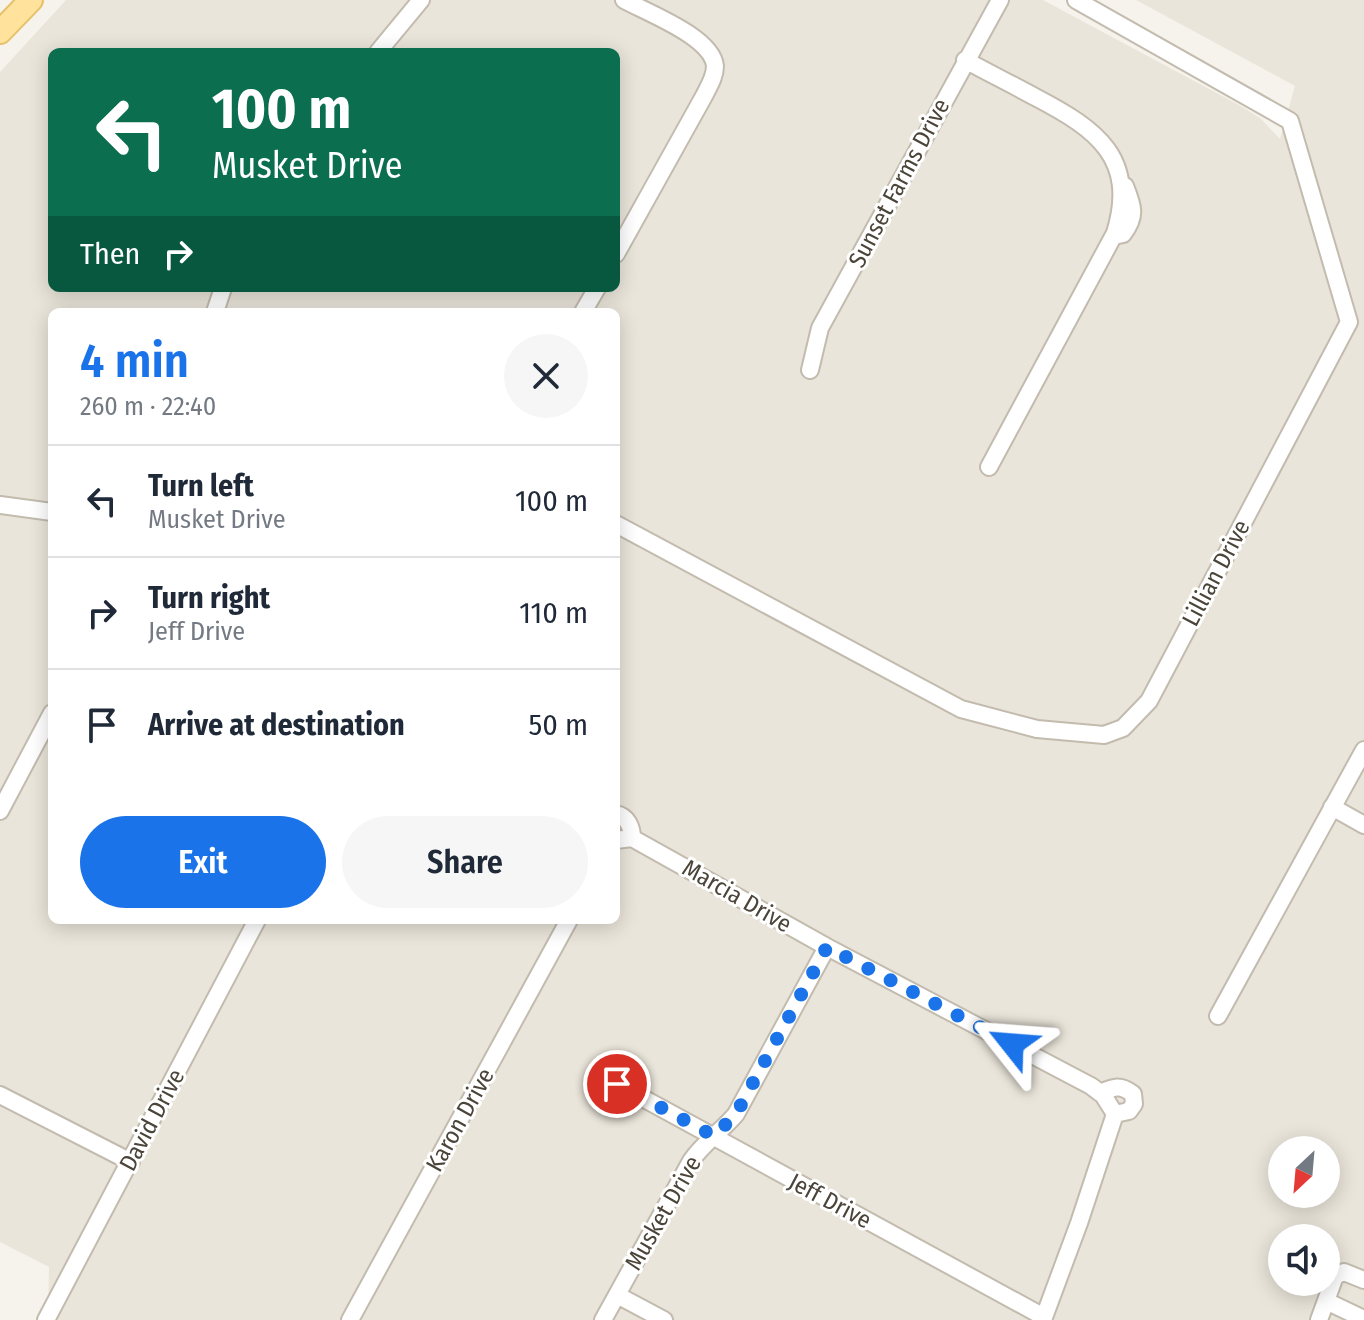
<!DOCTYPE html>
<meta charset="utf-8">
<style>
:root{--surface:#fff;--page:#f6f6f7;--text:#1f2937;--muted:#747a83;--line:#e0e1e3;--accent:#1a73e8}
body{margin:0;font-family:"Fira Sans Condensed",sans-serif;background:var(--page);color:var(--text);height:100vh;display:flex;flex-direction:column;font-size:30px;white-space:nowrap}
*{box-sizing:border-box;margin:0}
p{font-size:26px;color:var(--muted)}
.icon{flex:none;width:44px;height:44px;fill:none;stroke:currentColor;stroke-width:2;stroke-linecap:round;stroke-linejoin:round}
.map{position:relative;flex:1;overflow:hidden}
.drawer{position:absolute;left:48px;top:308px;width:572px;height:616px;display:flex;flex-direction:column;background:var(--surface);border-radius:12px;box-shadow:0 4px 20px #0003}
.drawer>*{flex:none}
.banner{position:absolute;left:48px;top:48px;width:572px;height:244px;border-radius:12px;box-shadow:0 4px 20px #0003;background:#0b6e4f;color:#fff;overflow:hidden}
.needle{width:52px;rotate:206deg}
.controls{position:absolute;left:1268px;top:1136px;display:grid;gap:16px}
.controls a{display:grid;place-items:center;width:72px;height:72px;border-radius:50%;background:var(--surface);box-shadow:0 4px 20px #0003;font-size:40px}
.pin{position:absolute;display:grid;place-items:center;width:68px;height:68px;color:#fff;margin:-34px;border:4px solid #fff;border-radius:50%;box-shadow:0 2px 8px #0007}
.me{position:absolute;width:88px;margin:-44px;rotate:298deg;stroke-linejoin:round;filter:drop-shadow(0 0 6px #0008)}
.turn{display:flex;align-items:center;gap:28px;height:168px;padding:0 32px;font-size:36px}
.turn .icon{width:104px;height:104px;stroke-width:2.5}
.turn b{display:block;font-size:56px;line-height:68px}
.then{display:flex;align-items:center;height:76px;padding:0 32px;background:#0003;gap:16px;font-size:30px}
.round{display:grid;place-items:center;flex:none;width:84px;height:84px;border-radius:42px;background:var(--page)}
.summary{display:flex;align-items:center;justify-content:space-between;height:136px;padding:0 32px}
h1{font-size:48px;font-weight:600;line-height:60px;color:var(--accent)}
.action{display:flex;gap:16px;margin-top:auto;padding:16px 32px}
.action a{flex:1;height:92px;border-radius:48px;background:var(--accent);color:#fff;font-size:32px;font-weight:600;line-height:92px;text-align:center}
.action a+a{background:var(--page);color:var(--text)}
ul{padding:0;list-style:none}
li{display:flex;align-items:center;gap:24px;height:112px;padding:0 32px;border-top:2px solid var(--line)}
li div{flex:1}
li b{display:block;font-size:30px}
li em{font-style:normal}
.map>svg:first-child{display:block}
</style>
<div class="map">
<svg width="1364" height="1320" viewBox="0 0 1364 1320">
<rect width="100%" height="100%" fill="#f6f3ec"/>
<path fill="#eae5da" fill-rule="evenodd" d="M 66,0 L 1043,0 L 1239,105 L 1260,118 L 1280,139 L 1295,86 L 1136,0 L 1364,0 L 1364,1320 L 48,1320 L 49,1267 L 0,1242 L 0,72 ZM 52,52 L 616,52 L 616,288 L 52,288 ZM 52,312 L 616,312 L 616,920 L 52,920 ZM 1282,1150 L 1326,1150 L 1326,1194 L 1282,1194 ZM 1282,1238 L 1326,1238 L 1326,1282 L 1282,1282 Z"/>
<g fill="none" stroke-linecap="round" stroke-linejoin="round">
<g stroke="#c2bbae" stroke-width="20">
<path id="minor" d="M 378,52 L 421,0
M 965,60 C 989,73 1013,85 1037,98 C 1096,129 1138,158 1115,233 L 989,467
M 1114,236 L 1123,234 C 1137,216 1133,206 1125,186
M 616,254 L 704,96 C 709,86 715,77 715,66 C 712,37 648,13 624,0
M 215,312 L 223,288
M 583,312 L 597,288
M 810,370 L 820,328 L 1000,0
M 0,505 L 52,512
M 616,524 L 961,709 L 1037,729 L 1104,735 L 1123,728 L 1149,701 L 1349,322 L 1290,121 L 1076,0
M 1332,807 L 1364,825
M 0,811 L 52,713
M 616,814 C 627,816 632,827 632,838
M 632,838 L 827,947 L 1091,1086 L 1103,1095 L 1115,1114
M 616,840 L 632,838
M 1218,1016 L 1364,750
M 617,1084 L 1044,1317
M 1100,1093 C 1114,1087 1120,1084 1133,1094 L 1134,1104 L 1129,1111 L 1115,1114
M 0,1095 L 131,1162
M 617,1295 L 664,1320
M 1326,1301 L 1364,1319
M 46,1320 L 257,920
M 350,1320 L 569,920
M 603,1320 L 691,1161 C 704,1142 722,1131 736,1114 L 827,947
M 1043,1320 L 1079,1223 L 1115,1114
M 1319,1320 L 1335,1276 L 1344,1272 L 1364,1280"/>
</g>
<g stroke="#e6c16a" stroke-width="26">
<path id="major" d="M 0,32 L 31,0"/>
</g>
<use href="#minor" stroke="#fff" stroke-width="16"/>
<use href="#major" stroke="#ffe39c" stroke-width="22"/>
</g>
<g fill="none" stroke-linecap="round" stroke-linejoin="round">
<path stroke="#1a73e8" stroke-width="14" stroke-dasharray="0 25.2" d="M 617,1084 L 714,1136 L 736,1114 L 827,947 L 1012,1044"/>
</g>
<g text-anchor="middle" dominant-baseline="central" stroke-width="6" stroke-linejoin="round" paint-order="stroke">
<g font-size="24" fill="#4b4439" stroke="#fff">
<text transform="translate(899 183) rotate(-62)">Sunset Farms Drive</text>
<text transform="translate(1216 573) rotate(-62)">Lillian Drive</text>
<text transform="translate(737 896) rotate(30)">Marcia Drive</text>
<text transform="translate(152 1120) rotate(-62)">David Drive</text>
<text transform="translate(460 1120) rotate(-61)">Karon Drive</text>
<text transform="translate(830 1201) rotate(28)">Jeff Drive</text>
<text transform="translate(663 1213) rotate(-60)">Musket Drive</text>
</g>
</g>
</svg>
<div class="controls">
<a><svg class="needle" viewBox="-14 -14 28 28"><path d="M0-13l5 13h-10z" fill="#e53935"/><path d="M0 13l5-13h-10z" fill="#747a83"/></svg></a>
<a><svg class="icon" aria-label="sound" viewBox="0 0 24 24"><path d="M4 9h4l5-4v14l-5-4H4zM17 9q2 3 0 6"/></svg></a>
</div>
<div class="pin" style="left:617px;top:1084px;background:#d93025"><svg class="icon" aria-label="arrive" viewBox="0 0 24 24"><path d="M6 21V4h12l-3 4 3 4H6"/></svg></div>
<svg class="me" style="left:1012px;top:1044px" viewBox="-20 -20 40 40"><path d="M0-17L14 15 0 8-14 15z" fill="#1a73e8" stroke="#fff" stroke-width="4"/></svg>
<div class="banner">
<div class="turn"><svg class="icon" aria-label="left" viewBox="0 0 24 24"><path d="M17 20v-9H6M10 6l-5 5 5 5"/></svg><div><b>100 m</b>Musket Drive</div></div>
<div class="then">Then<svg class="icon" aria-label="right" viewBox="0 0 24 24"><path d="M7 20v-9h11M14 6l5 5-5 5"/></svg></div>
</div>
<section class="drawer">
<div class="summary"><div><h1>4 min</h1><p>260 m · 22:40</p></div><a class="round"><svg class="icon" aria-label="close" viewBox="0 0 24 24"><path d="M6 6l12 12M18 6L6 18"/></svg></a></div>
<ul>
<li><svg class="icon" aria-label="left" viewBox="0 0 24 24"><path d="M17 20v-9H6M10 6l-5 5 5 5"/></svg><div><b>Turn left</b><p>Musket Drive</p></div><em>100 m</em></li>
<li><svg class="icon" aria-label="right" viewBox="0 0 24 24"><path d="M7 20v-9h11M14 6l5 5-5 5"/></svg><div><b>Turn right</b><p>Jeff Drive</p></div><em>110 m</em></li>
<li><svg class="icon" aria-label="arrive" viewBox="0 0 24 24"><path d="M6 21V4h12l-3 4 3 4H6"/></svg><div><b>Arrive at destination</b></div><em>50 m</em></li>
</ul>
<div class="action"><a>Exit</a><a>Share</a></div>
</section>
</div>
